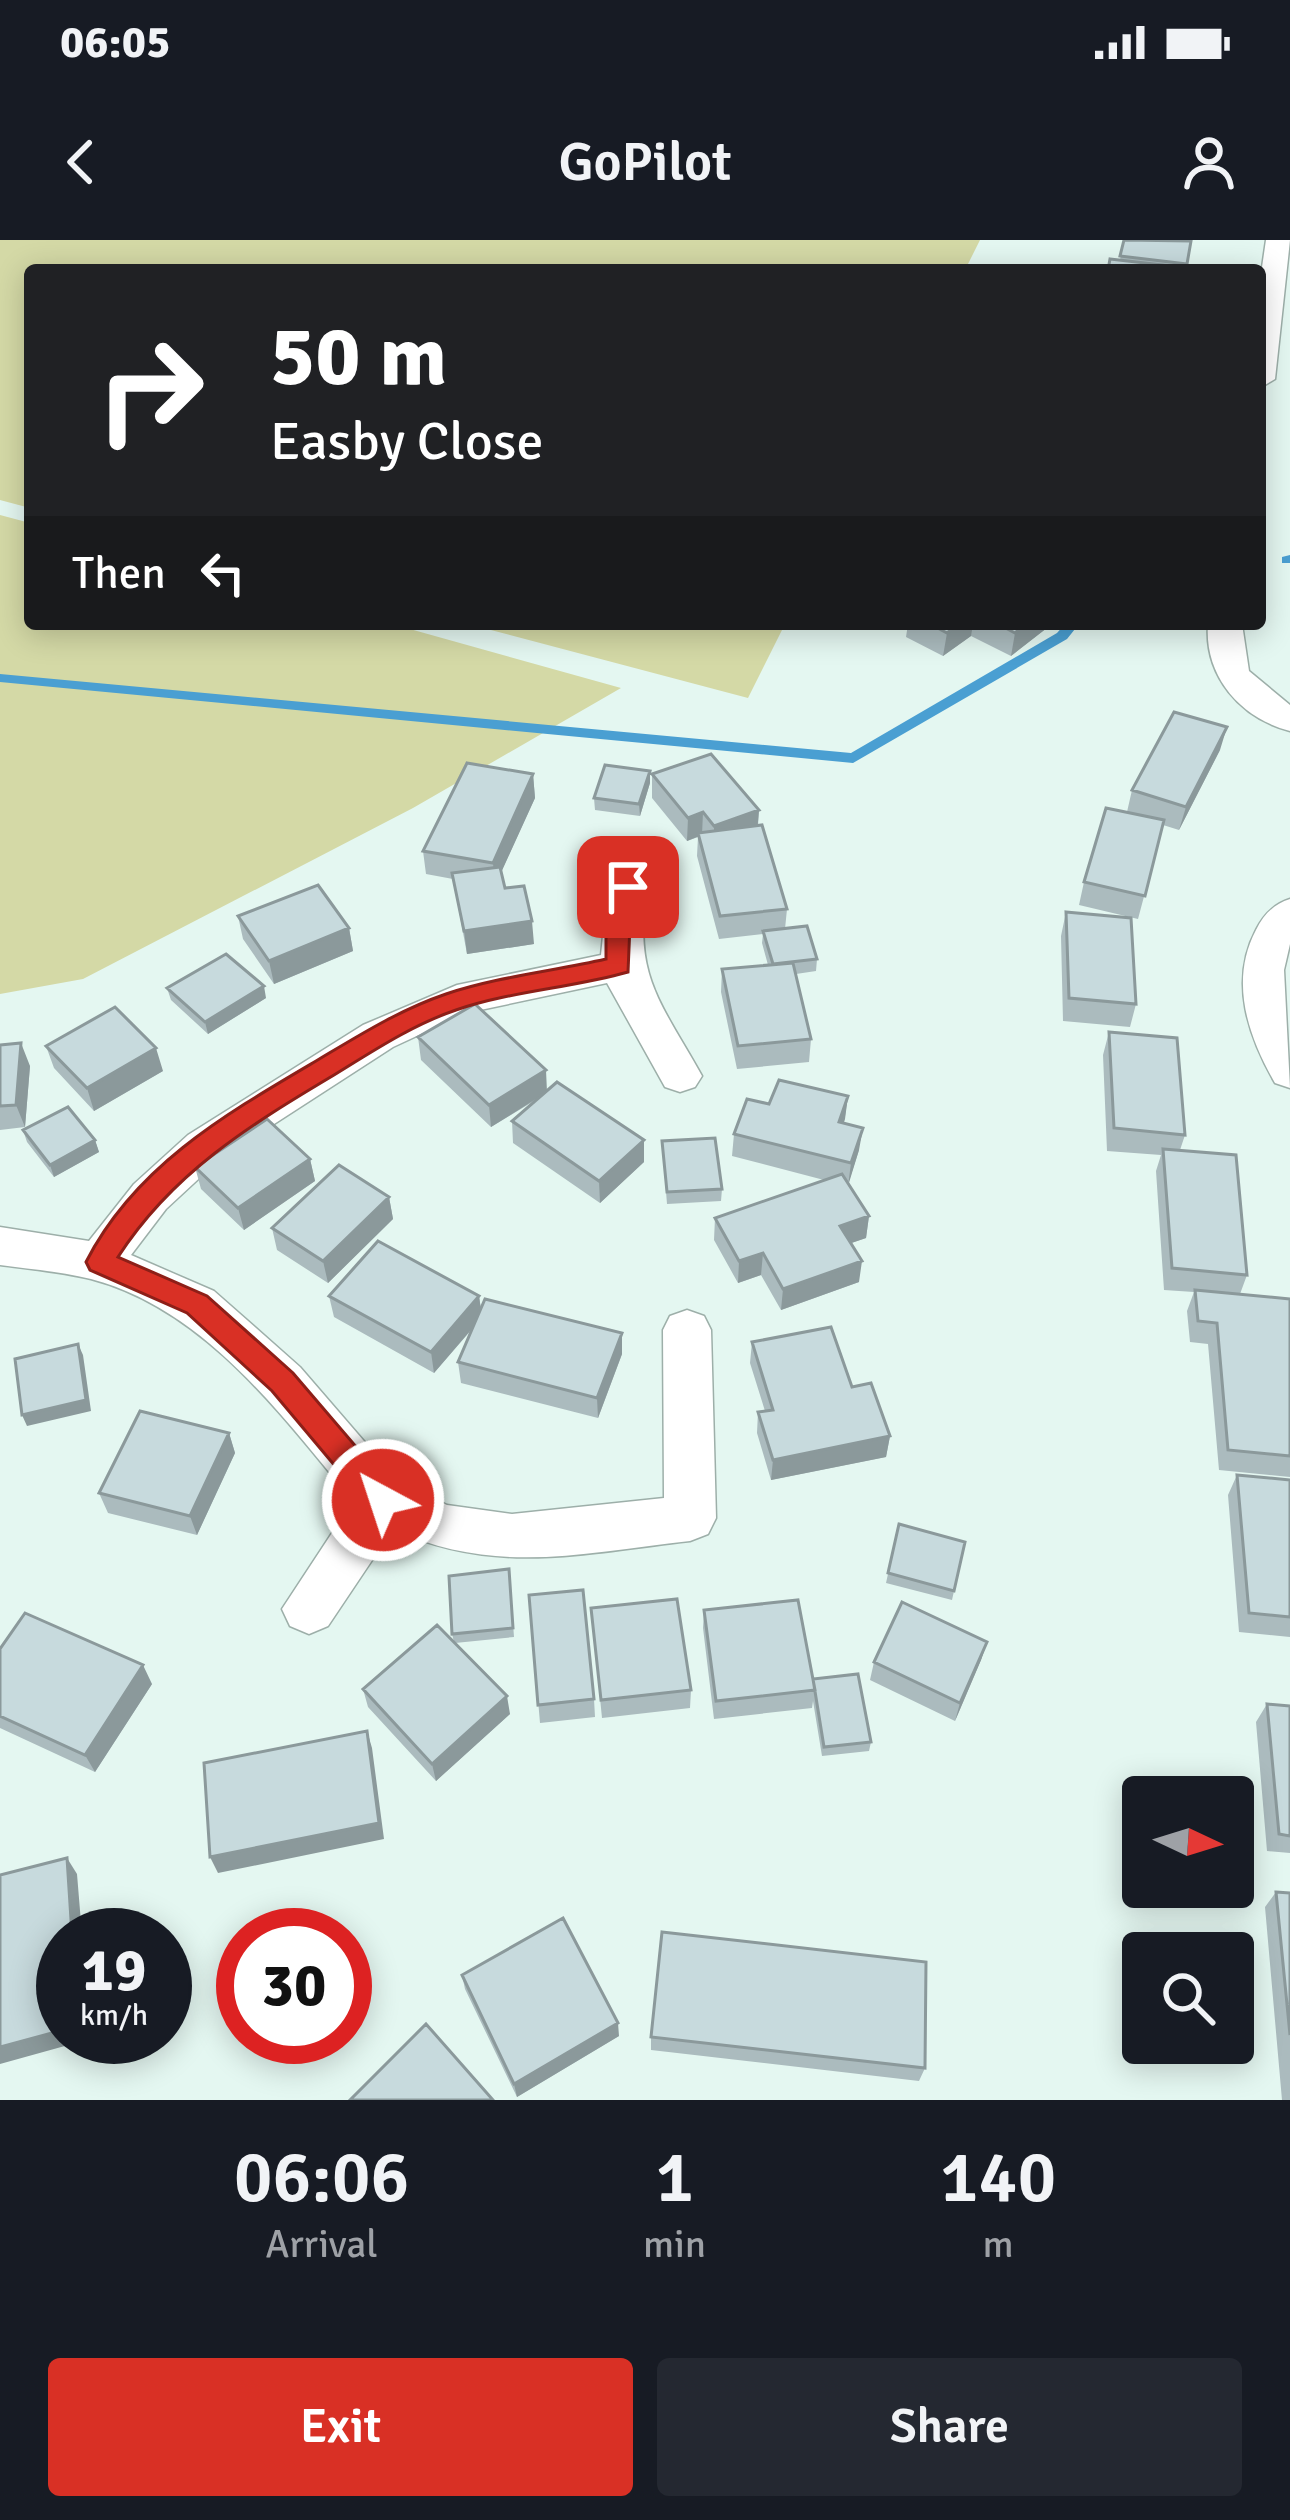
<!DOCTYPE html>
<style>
:root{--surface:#171b24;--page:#242831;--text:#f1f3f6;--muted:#9ea1a6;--accent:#d93025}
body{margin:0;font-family:Signika,sans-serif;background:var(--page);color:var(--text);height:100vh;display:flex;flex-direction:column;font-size:45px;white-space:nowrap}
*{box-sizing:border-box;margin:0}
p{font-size:39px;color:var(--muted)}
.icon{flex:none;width:66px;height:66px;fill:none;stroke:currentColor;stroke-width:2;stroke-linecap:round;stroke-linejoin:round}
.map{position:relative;height:1860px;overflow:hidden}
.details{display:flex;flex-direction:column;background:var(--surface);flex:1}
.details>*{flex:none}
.banner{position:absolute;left:24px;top:24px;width:1242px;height:366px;border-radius:12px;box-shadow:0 6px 30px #0003;background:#202124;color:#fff;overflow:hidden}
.needle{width:78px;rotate:94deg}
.fabs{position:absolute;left:1122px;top:1536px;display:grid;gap:24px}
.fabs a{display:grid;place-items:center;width:132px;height:132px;border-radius:12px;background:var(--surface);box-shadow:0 6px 30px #0003;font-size:60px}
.speed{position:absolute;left:36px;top:1668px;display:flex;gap:24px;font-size:60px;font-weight:700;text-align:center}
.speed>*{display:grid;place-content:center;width:156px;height:156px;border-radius:50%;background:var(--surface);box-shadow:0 6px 30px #0003;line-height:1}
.speed small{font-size:30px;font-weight:400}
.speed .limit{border:18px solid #d22;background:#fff;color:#111}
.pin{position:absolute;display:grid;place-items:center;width:102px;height:102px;color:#fff;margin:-51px;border-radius:24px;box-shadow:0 6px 18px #0006}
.me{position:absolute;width:132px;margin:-66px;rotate:320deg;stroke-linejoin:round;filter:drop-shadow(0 0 9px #0008)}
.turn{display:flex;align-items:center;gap:42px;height:252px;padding:0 48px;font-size:54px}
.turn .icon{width:156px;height:156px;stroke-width:2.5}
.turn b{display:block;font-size:84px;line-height:102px}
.then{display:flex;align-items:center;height:114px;padding:0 48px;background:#0003;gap:24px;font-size:45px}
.eta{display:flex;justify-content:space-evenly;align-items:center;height:204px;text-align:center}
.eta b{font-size:72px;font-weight:600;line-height:84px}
.primary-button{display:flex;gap:24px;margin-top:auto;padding:24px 48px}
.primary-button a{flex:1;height:138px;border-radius:12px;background:var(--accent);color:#fff;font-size:48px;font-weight:600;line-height:138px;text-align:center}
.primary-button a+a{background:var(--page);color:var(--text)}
.status{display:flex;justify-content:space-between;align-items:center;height:84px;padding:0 60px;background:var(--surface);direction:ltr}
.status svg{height:33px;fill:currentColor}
header{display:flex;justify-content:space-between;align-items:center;height:156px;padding:0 48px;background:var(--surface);font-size:54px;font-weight:600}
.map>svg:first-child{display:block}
</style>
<div class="status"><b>06:05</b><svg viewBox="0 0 49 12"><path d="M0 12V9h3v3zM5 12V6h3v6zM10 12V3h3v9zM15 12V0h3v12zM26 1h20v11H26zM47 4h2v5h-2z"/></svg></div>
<header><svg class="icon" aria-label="back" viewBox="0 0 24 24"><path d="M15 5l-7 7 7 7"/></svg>GoPilot<svg class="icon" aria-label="person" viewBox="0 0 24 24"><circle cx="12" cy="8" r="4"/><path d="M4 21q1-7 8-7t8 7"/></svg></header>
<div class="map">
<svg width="1290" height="1860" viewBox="0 0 1290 1860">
<rect width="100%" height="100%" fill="#e4f7f1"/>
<path fill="#d4d9a6" d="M 0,0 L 980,0 L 965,30 L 30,30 L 30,268 L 0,260 Z
M 0,275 L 30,283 L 30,384 L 392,384 L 621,448 L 413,568 L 83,739 L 0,754 Z
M 468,384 L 785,384 L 748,458 Z"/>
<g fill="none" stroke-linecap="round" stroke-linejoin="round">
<path fill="#4a9fd2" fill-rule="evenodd" d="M 1290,315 L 1290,323 L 1282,323 L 1282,317 Z
M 1065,384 L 1079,384 L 1067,399 L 853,523 L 0,442 L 0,434 L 851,513 L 1057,393 Z"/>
<g stroke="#9dafa9" stroke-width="3">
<path id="minor" d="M 1266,0 L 1290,0 L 1275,139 L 1260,148 L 1260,41 Z
M 1208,384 L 1242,384 L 1249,431 L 1290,465 L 1290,491 C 1240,478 1204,436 1208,384 Z
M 628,633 L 642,637 L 648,647 C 631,734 662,764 702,836 L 695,847 L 680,852 L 665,847 L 607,743 L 466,773 L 393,807 L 220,919 L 166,969 L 131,1015 L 214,1051 L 300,1127 L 401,1244 L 447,1265 L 512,1274 L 664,1258 L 663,1090 L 670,1076 L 687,1070 L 704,1076 L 711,1090 L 716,1278 L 708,1294 L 690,1301 C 583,1313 494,1336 393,1289 L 328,1386 L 309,1394 L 290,1386 L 282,1369 L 353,1261 C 281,1175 205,1069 91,1039 C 62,1032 30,1029 0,1025 L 0,987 L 89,1001 L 134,944 L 188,895 L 363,785 L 457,745 L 601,715 L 608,647 L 614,637 Z
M 1290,659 L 1290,704 L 1284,730 L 1290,848 L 1275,843 C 1248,796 1229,741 1256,690 C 1264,674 1274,664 1290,659 Z"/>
</g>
<use href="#minor" fill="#fff" fill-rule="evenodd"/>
</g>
<path fill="#abbbbe" d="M 1124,0 L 1191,1 L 1186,28 L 1120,20 Z
M 908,384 L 1052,384 L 1011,416 L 971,396 L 943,416 L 906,397 Z
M 1220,510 L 1179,590 L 1163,585 L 1138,679 L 1079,665 L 1084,642 L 1127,572 L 1132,550 Z
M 650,531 L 650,543 L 640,576 L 595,570 L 594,558 Z
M 533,534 L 535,558 L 501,632 L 505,648 L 534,704 L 467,714 L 453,639 L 426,634 L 423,611 Z
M 652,534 L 759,570 L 758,586 L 787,669 L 785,689 L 817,719 L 816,731 L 796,734 L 811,799 L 809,822 L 737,829 L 721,752 L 722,729 L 768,725 L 762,703 L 763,694 L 719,699 L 697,616 L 698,597 L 687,601 L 652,558 Z
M 1066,672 L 1136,764 L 1130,787 L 1063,781 L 1061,696 Z
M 238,676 L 349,688 L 353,711 L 274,744 L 243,699 Z
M 167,748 L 266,758 L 208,794 L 171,760 Z
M 1109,792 L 1185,895 L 1180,910 L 1247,1035 L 1240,1054 L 1290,1059 L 1290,1237 L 1219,1230 L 1208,1104 L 1190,1102 L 1187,1071 L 1194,1052 L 1164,1050 L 1156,931 L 1161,915 L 1107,911 L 1103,815 Z
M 418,797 L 547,850 L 644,922 L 600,963 L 513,903 L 512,881 L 539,858 L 491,887 L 421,820 Z
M 0,805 L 30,826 L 25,887 L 0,890 Z
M 46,806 L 163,831 L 94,871 L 54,828 Z
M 848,856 L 844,883 L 859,910 L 848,944 L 869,976 L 866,998 L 851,1003 L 859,1042 L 781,1070 L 761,1035 L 738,1043 L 714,1000 L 715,978 L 824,940 L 732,916 L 734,894 L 769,864 Z
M 23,890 L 95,900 L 99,912 L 54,937 L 27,902 Z
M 662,901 L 722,949 L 721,961 L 667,964 Z
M 310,919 L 315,941 L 244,990 L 201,949 L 195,927 Z
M 389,957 L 393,979 L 328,1043 L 277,1010 L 272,988 Z
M 329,1056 L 479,1056 L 481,1069 L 622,1093 L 622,1114 L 598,1178 L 461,1143 L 458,1122 L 473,1088 L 434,1133 L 334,1077 Z
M 752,1102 L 852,1147 L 890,1196 L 886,1217 L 771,1240 L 757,1193 L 758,1172 L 765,1171 L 750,1123 Z
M 229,1193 L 235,1213 L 197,1295 L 108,1273 L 99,1253 Z
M 1237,1235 L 1290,1240 L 1290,1397 L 1239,1392 L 1228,1255 Z
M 899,1284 L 965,1302 L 952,1360 L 886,1343 Z
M 509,1329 L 514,1397 L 455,1403 L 510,1474 L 436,1541 L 368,1467 L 363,1449 L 454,1402 L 452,1394 Z
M 529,1355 L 594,1459 L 595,1477 L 540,1483 Z
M 591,1368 L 691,1450 L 690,1468 L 602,1478 Z
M 704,1370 L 813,1439 L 871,1502 L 869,1511 L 822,1516 L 813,1461 L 812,1468 L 714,1479 L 703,1388 Z
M 987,1402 L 981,1420 L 955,1481 L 870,1440 L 874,1422 Z
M 0,1409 L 152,1444 L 95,1532 L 0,1488 Z
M 1267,1464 L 1290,1466 L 1290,1613 L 1267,1611 L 1256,1482 Z
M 1276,1652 L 1290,1653 L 1290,1860 L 1282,1860 L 1265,1667 Z
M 462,1735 L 619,1796 L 517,1857 L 465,1749 Z
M 651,1797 L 925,1828 L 919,1841 L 651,1810 Z"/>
<path fill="#8b999b" d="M 959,384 L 973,384 L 971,396 L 943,416 L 947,393 Z
M 1026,384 L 1052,384 L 1011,416 L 1015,393 Z
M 1227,487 L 1220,510 L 1179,590 L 1186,567 Z
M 650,531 L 650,543 L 640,576 L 639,564 Z
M 533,534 L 535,558 L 495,646 L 493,623 Z
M 759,570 L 757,593 L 714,609 L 714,586 Z
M 703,572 L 702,595 L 687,601 L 688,578 Z
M 532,681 L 534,704 L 467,714 L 464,691 Z
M 349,688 L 353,711 L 274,744 L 269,721 Z
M 264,746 L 266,758 L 208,794 L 205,782 Z
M 21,803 L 30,826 L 25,887 L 16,865 Z
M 156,808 L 163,831 L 94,871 L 87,848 Z
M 546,830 L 547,852 L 491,887 L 489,865 Z
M 848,856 L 845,879 L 836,904 L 839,882 Z
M 863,888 L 859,910 L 848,946 L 851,923 Z
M 95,900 L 99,912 L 54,937 L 50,925 Z
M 644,900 L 644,922 L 600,963 L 599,941 Z
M 310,919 L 315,941 L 244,990 L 238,968 Z
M 389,957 L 393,979 L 328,1043 L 323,1021 Z
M 869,976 L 866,998 L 837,1008 L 840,986 Z
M 763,1013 L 761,1035 L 738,1043 L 739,1021 Z
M 862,1021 L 859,1042 L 781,1070 L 783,1049 Z
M 479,1056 L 482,1077 L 434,1133 L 431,1112 Z
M 622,1093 L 622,1114 L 598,1178 L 597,1158 Z
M 78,1104 L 83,1115 L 91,1171 L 27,1186 L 22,1175 Z
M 229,1193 L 235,1213 L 197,1295 L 190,1276 Z
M 890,1196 L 886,1217 L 771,1240 L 773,1220 Z
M 987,1402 L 981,1420 L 955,1481 L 960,1463 Z
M 143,1425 L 152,1444 L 95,1532 L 85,1515 Z
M 507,1456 L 510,1474 L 436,1541 L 432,1524 Z
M 367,1491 L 372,1508 L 384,1599 L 218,1633 L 210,1617 Z
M 67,1618 L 77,1634 L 82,1695 L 72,1695 Z
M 618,1783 L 619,1796 L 517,1857 L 514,1844 Z
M 63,1790 L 63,1797 L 90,1797 L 90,1799 L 0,1824 L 0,1807 Z"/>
<path fill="#c7dadd" stroke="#8b999b" stroke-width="3" d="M 1124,0 L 1191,1 L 1187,24 L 1120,16 Z
M 1110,19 L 1189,28 L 1188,30 L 1108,30 Z
M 930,384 L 959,384 L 947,393 Z
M 998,384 L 1026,384 L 1015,393 Z
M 1174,472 L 1227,487 L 1186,567 L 1132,550 Z
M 711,514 L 759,570 L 714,586 L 703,572 L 688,578 L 652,534 Z
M 467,523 L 533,534 L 493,623 L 423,611 Z
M 605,525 L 650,531 L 639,564 L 594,558 Z
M 1106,568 L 1164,580 L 1145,656 L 1084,642 Z
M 762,585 L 787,669 L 720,676 L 698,593 Z
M 500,627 L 505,648 L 524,646 L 532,681 L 464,691 L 452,633 Z
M 318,645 L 349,688 L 269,721 L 238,676 Z
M 1066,672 L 1131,678 L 1136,764 L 1069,758 Z
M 807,686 L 817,719 L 773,724 L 763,691 Z
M 226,714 L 264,746 L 205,782 L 167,748 Z
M 793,723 L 811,799 L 738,806 L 722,729 Z
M 475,764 L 546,830 L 489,865 L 418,797 Z
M 115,767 L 156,808 L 87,848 L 46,806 Z
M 1109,792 L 1177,798 L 1185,895 L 1114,888 Z
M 21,803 L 16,865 L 0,866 L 0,805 Z
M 779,840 L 848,856 L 839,882 L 863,888 L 851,923 L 734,894 L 747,859 L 769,864 Z
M 557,842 L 644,900 L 599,941 L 512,881 Z
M 68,867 L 95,900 L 50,925 L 23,890 Z
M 267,879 L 310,919 L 238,968 L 195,927 Z
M 715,898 L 722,949 L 667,952 L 662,901 Z
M 1163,909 L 1236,915 L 1247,1035 L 1172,1028 Z
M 339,925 L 389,957 L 323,1021 L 272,988 Z
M 842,934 L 869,976 L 840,986 L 862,1021 L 783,1049 L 763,1013 L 739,1021 L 715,978 Z
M 378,1001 L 479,1056 L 431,1112 L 329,1056 Z
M 1195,1050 L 1290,1059 L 1290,1216 L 1228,1210 L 1217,1083 L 1198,1081 Z
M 485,1059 L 622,1093 L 597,1158 L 458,1122 Z
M 831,1087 L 852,1147 L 871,1143 L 890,1196 L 773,1220 L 758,1172 L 773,1170 L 752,1102 Z
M 78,1104 L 86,1160 L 22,1175 L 15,1119 Z
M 140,1171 L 229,1193 L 190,1276 L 99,1253 Z
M 1237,1235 L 1290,1240 L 1290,1377 L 1249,1373 Z
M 899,1284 L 965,1302 L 954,1351 L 888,1333 Z
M 509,1329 L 513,1388 L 452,1394 L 449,1336 Z
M 583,1350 L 594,1459 L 538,1465 L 529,1355 Z
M 677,1359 L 691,1450 L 601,1460 L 591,1368 Z
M 798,1360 L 815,1450 L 716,1461 L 704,1370 Z
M 902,1362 L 987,1402 L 960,1463 L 874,1422 Z
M 25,1373 L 143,1425 L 85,1515 L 0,1476 L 0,1409 Z
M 437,1385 L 507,1456 L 432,1524 L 363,1449 Z
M 858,1434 L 871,1502 L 824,1507 L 813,1439 Z
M 1267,1464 L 1290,1466 L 1290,1596 L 1279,1594 Z
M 367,1491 L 379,1583 L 210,1617 L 204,1523 Z
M 67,1618 L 72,1695 L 63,1695 L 63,1790 L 0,1807 L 0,1635 Z
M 1276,1652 L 1290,1653 L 1290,1795 Z
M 563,1678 L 618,1783 L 514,1844 L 462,1735 Z
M 662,1692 L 926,1722 L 925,1828 L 651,1797 Z
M 426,1784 L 493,1860 L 350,1860 Z"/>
<path fill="#d93025" stroke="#8d1f18" stroke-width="3" d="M 628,639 L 640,647 L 630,685 L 628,732 C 572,748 511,751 456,770 C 412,785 373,811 334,835 C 250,885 172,933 118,1017 L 207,1056 L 293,1133 L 394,1251 L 399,1260 L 394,1270 L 383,1274 L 372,1270 L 272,1151 L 187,1073 L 90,1030 L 86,1022 C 135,926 226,874 316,821 C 358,796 399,770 446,754 C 496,737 554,731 606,719 L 606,685 L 616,647 Z"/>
</svg>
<div class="fabs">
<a><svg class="needle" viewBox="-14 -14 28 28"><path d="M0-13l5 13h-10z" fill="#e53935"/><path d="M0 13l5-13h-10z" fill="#9ea1a6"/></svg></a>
<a><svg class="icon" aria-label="search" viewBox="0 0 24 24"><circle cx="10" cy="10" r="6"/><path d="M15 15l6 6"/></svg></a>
</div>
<div class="speed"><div>19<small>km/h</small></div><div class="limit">30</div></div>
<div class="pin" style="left:628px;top:647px;background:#d93025"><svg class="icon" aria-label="arrive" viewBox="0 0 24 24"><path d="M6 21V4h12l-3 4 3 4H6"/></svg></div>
<svg class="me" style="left:383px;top:1260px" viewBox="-20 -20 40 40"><circle r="17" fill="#d93025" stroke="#fff" stroke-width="3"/><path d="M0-11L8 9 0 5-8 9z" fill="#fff"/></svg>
<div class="banner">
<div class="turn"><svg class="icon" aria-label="right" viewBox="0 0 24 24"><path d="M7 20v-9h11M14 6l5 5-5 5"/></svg><div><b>50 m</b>Easby Close</div></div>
<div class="then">Then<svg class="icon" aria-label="left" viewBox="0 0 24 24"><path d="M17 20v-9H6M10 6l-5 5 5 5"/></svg></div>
</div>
</div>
<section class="details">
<div class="eta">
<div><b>06:06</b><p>Arrival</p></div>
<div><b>1</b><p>min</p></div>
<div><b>140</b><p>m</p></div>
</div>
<div class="primary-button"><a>Exit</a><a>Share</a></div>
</section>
